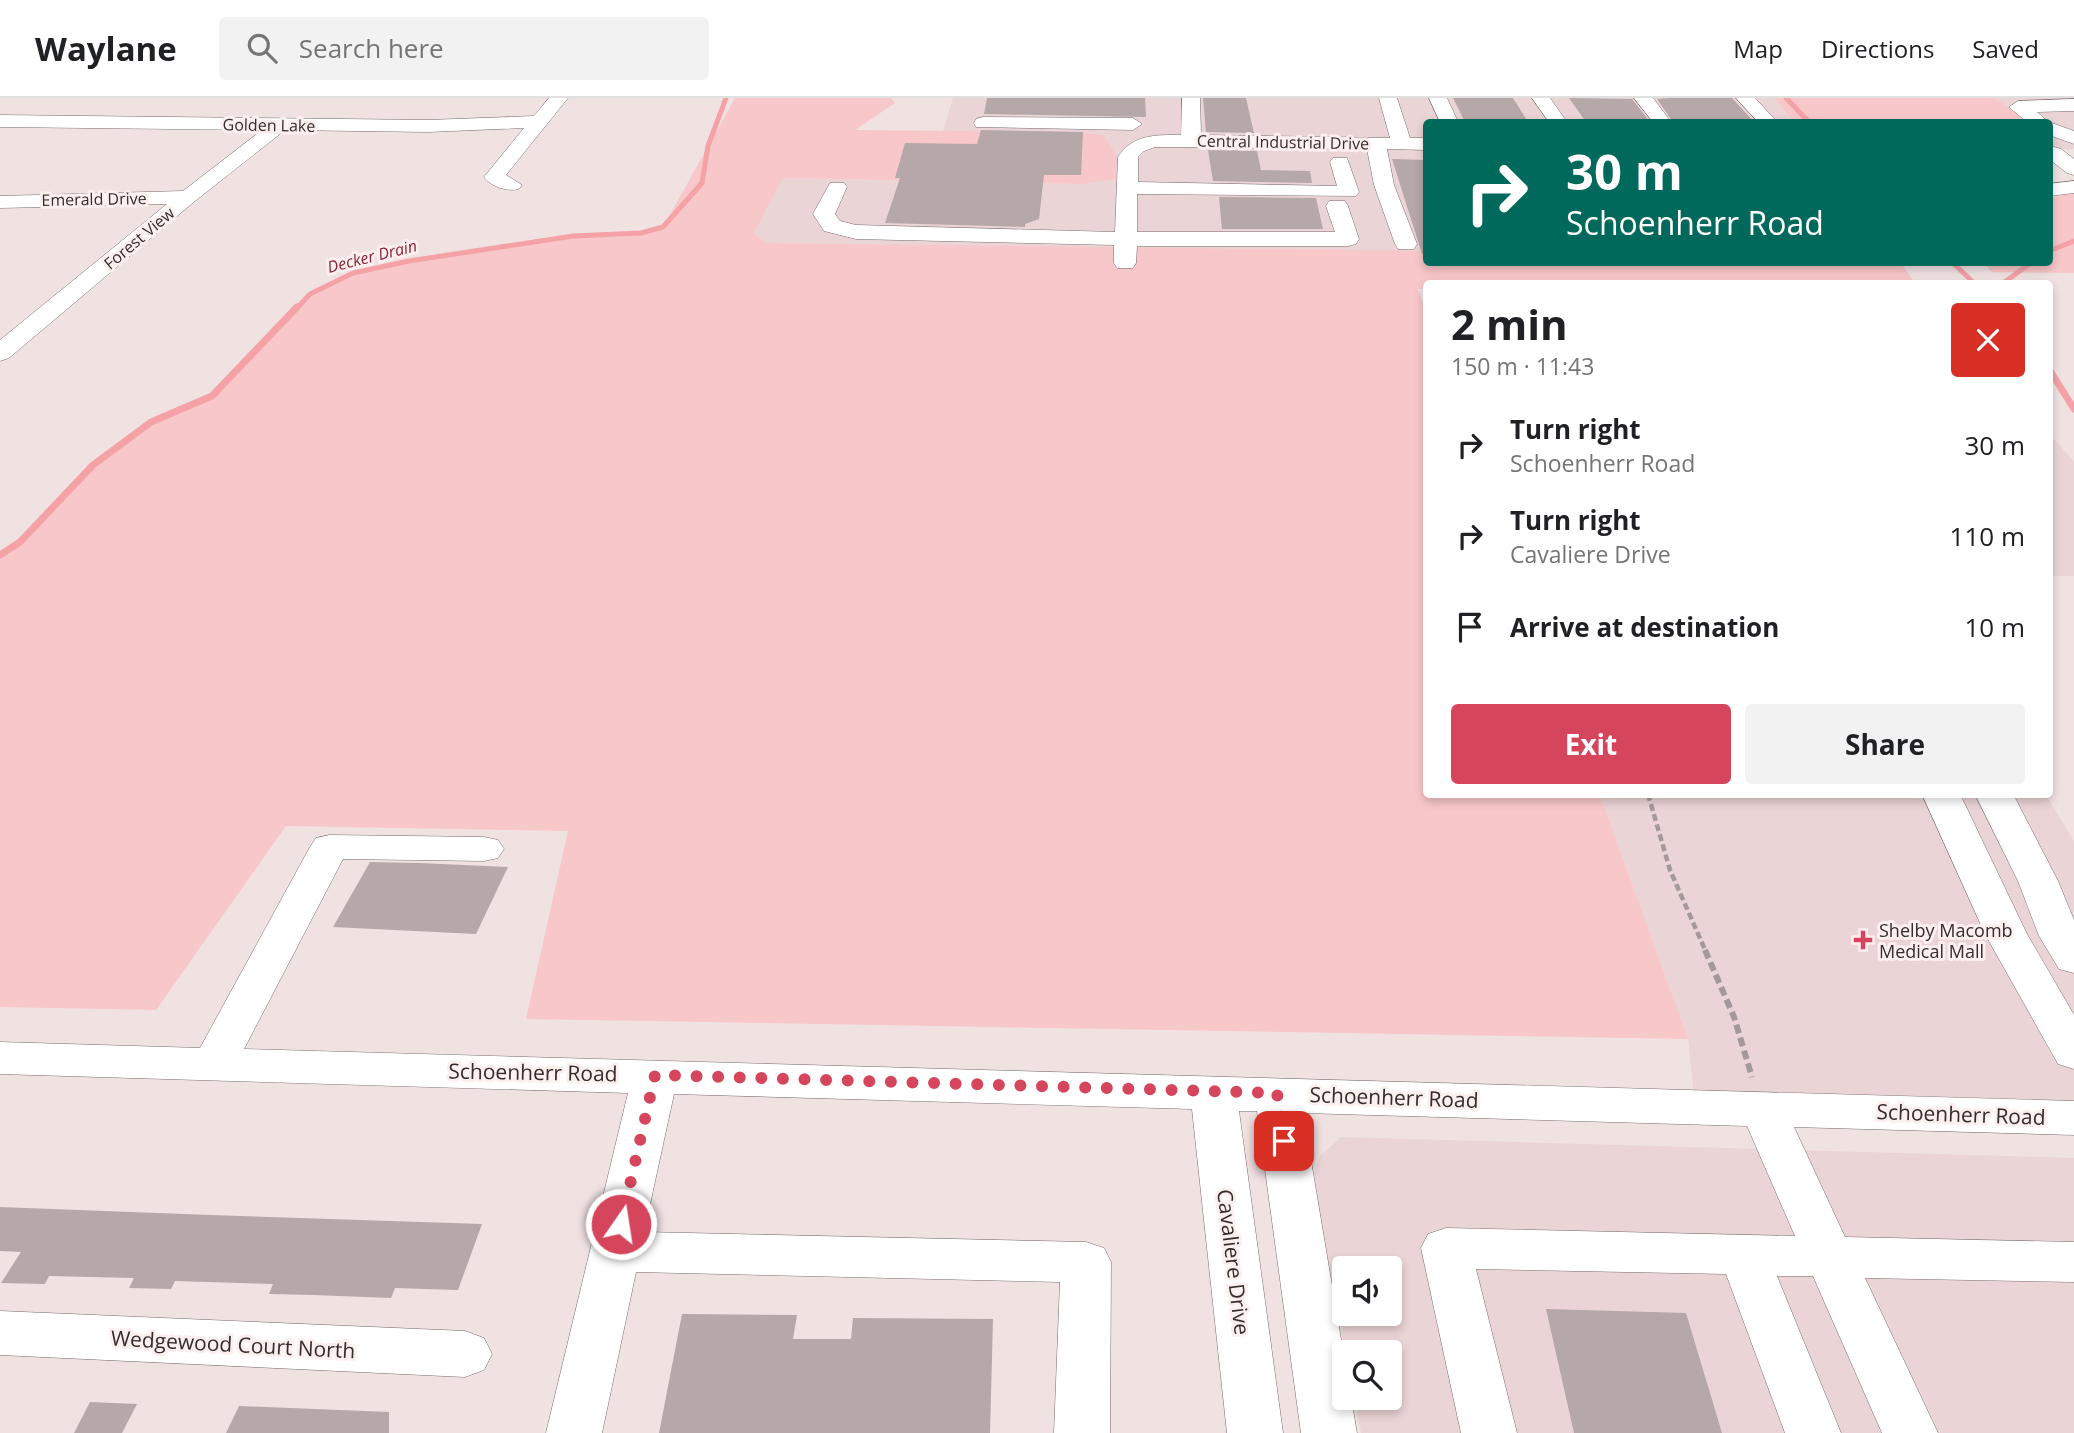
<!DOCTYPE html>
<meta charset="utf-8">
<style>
:root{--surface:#fff;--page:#f2f2f2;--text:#202124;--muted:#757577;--line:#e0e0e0;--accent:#d5455c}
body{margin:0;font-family:"Open Sans",sans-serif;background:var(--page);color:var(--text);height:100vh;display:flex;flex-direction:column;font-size:26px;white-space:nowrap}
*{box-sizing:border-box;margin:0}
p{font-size:23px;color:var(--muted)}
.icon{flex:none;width:38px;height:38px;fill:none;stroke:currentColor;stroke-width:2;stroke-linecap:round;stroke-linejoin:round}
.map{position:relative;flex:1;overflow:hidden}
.sheet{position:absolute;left:1423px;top:182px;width:630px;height:518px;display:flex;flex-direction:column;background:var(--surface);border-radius:7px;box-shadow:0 4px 10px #0003}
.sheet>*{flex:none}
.top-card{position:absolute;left:1423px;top:21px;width:630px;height:147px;border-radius:7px;box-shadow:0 4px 10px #0003;background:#00695c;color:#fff;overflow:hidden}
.tools{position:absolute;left:1332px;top:1158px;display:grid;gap:14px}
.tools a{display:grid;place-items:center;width:70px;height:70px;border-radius:7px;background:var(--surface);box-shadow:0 4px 10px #0003;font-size:35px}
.pin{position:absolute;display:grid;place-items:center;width:60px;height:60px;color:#fff;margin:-30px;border-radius:14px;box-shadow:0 4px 10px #0006}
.me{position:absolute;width:77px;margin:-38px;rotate:13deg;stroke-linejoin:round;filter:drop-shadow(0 0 5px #0008)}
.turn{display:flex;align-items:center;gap:24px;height:147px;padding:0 28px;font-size:32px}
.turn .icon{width:91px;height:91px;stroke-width:2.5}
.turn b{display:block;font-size:49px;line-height:60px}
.round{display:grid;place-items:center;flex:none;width:74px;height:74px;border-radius:7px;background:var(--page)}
.head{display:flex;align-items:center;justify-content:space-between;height:119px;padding:0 28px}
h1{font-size:42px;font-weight:700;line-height:52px}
.primary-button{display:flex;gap:14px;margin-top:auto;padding:14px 28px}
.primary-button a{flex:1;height:80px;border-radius:7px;background:var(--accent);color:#fff;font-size:28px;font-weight:700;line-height:80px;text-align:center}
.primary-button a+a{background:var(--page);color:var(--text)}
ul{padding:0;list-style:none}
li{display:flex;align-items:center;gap:21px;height:91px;padding:0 28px}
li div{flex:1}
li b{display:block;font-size:26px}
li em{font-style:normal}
header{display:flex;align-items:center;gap:42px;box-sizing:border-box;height:98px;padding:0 35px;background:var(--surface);border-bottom:2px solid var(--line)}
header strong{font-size:33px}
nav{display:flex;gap:38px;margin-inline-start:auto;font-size:24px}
.search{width:490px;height:63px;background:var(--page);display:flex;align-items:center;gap:18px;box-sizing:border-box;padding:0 24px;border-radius:7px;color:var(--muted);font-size:26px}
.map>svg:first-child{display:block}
</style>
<header>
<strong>Waylane</strong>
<div class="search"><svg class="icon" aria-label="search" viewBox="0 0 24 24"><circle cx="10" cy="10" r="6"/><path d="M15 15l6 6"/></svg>Search here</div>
<nav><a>Map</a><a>Directions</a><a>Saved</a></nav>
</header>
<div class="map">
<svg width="2074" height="1335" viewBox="0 0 2074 1335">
<rect width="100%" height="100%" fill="#f1e2e2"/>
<path fill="#ebd4d5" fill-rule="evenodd" d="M 953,0 L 1774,0 L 1794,24 L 1426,24 L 1426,155 L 767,145 L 752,136 L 783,80 L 1081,86 L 1104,37 L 1081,34 L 943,33 Z
M 1996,0 L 2074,0 L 2074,51 L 2049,51 L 2049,24 L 2029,24 Z
M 2049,336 L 2074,363 L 2074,478 L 2049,478 Z
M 1600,697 L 2046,697 L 2074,743 L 2074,1015 L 1695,1007 L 1688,941 Z
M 1341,1039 L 2074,1060 L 2074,1335 L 1361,1335 L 1354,1300 L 1390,1300 L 1390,1255 L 1345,1255 L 1312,1082 L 1320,1058 ZM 1344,1171 L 1390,1171 L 1390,1216 L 1344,1216 Z"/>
<path fill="#f8c7c9" d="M 735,0 L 891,0 L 895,5 L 855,32 L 1081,34 L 1104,37 L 1117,59 L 1116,81 L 1081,86 L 783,80 L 753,136 L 767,145 L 1426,153 L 1426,164 L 1900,164 L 1915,185 L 1426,186 L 1426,191 L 1418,191 L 1426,215 L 1426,696 L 1600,697 L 1688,941 L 526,921 L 568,733 L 286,728 L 156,912 L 0,909 L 0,457 L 20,444 L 93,367 L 151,324 L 212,298 L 310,196 C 357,166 417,162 470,154 C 504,149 538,142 572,138 C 603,135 632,138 663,129 Z
M 1774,0 L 1996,0 L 2029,24 L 1794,24 Z
M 2074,95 L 2074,175 L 1992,174 L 1983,165 L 2049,164 L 2049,100 Z"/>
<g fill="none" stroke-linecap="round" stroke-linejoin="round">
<path stroke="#f5a2a7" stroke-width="5" d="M 1786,0 L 1809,24
M 2049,153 L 2074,143
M 1952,164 L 1975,186
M 2002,186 L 2032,164
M 296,211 L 310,196 L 353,175 L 409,163 L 573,138 L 641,135 L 663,129 L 702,85 L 708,48 L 726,0"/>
<path stroke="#f5a2a7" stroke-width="7" d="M 2049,271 L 2074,311
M 0,457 L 20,444 L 93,367 L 151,324 L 212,298 L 297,209"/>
</g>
<path fill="#b6a7a8" d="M 987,0 L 1145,0 L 1146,19 L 984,16 Z
M 1203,0 L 1246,0 L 1254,35 L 1206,34 Z
M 1453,0 L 1513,0 L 1528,24 L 1465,24 Z
M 1569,0 L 1632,1 L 1650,24 L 1586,24 Z
M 1669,0 L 1732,0 L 1754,24 L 1673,24 L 1657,1 Z
M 981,32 L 1083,34 L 1081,77 L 1044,77 L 1039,121 L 1025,126 L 1025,129 L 885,125 L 900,80 L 895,80 L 905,45 L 977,46 Z
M 1208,52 L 1257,53 L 1261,72 L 1310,73 L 1312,85 L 1213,83 Z
M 1392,61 L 1426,62 L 1426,155 L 1422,156 Z
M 1219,99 L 1316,100 L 1323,131 L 1222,131 Z
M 370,764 L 419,765 L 508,769 L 476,836 L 333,829 Z
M 0,1109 L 210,1117 L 482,1126 L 458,1192 L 395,1190 L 391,1200 L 313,1197 L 269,1196 L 273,1186 L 175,1183 L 171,1191 L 129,1190 L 134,1180 L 49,1178 L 45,1186 L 1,1185 L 21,1154 L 0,1153 Z
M 1546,1211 L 1686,1215 L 1722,1335 L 1574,1335 Z
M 682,1216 L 797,1217 L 793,1241 L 851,1241 L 853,1220 L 993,1221 L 990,1335 L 659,1335 Z
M 90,1304 L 137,1306 L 122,1335 L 74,1335 Z
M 239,1308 L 389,1314 L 389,1335 L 226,1335 Z"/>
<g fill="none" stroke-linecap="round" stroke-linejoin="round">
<g stroke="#796c6d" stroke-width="1">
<path id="minor" d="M 549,0 L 568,0 L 506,77 L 522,87 L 519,91 C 508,94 491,89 484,79 L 524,30 L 428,34 L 285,32 L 195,103 L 9,260 L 0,263 L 0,242 L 167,106 L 0,110 L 0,98 L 183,93 L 262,32 L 0,29 L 0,17 L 428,22 L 534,18 Z
M 1182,0 L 1200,0 L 1201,37 L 1390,40 L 1379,0 L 1397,0 L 1410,40 L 1426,40 L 1426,52 L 1387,51 L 1394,87 L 1417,146 L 1414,151 L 1398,151 L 1395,146 L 1374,87 L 1367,51 L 1155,49 L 1144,53 L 1138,59 L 1138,84 L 1337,88 L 1330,64 L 1333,60 L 1347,60 L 1359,94 L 1356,98 L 1137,96 L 1137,134 L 1335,134 L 1326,108 L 1329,103 L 1345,103 L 1348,108 L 1359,141 L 1356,146 L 1348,148 L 1137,148 L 1136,165 L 1133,170 L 1117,170 L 1114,165 L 1114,147 L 856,141 L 824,133 L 813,116 L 830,85 L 844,85 L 847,89 L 835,116 L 840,123 L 856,127 L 1115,134 L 1118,59 C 1133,36 1156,37 1181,37 Z
M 1429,0 L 1447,0 L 1458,24 L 1440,24 Z
M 1532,0 L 1550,0 L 1567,24 L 1549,24 Z
M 1634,0 L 1653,0 L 1671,24 L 1653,24 Z
M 1736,0 L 1755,0 L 1777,24 L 1758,24 Z
M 2074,1 L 2074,13 L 2037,14 L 2048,24 L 2049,24 L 2074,33 L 2074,46 L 2049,37 L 2049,24 L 2027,24 L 2009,9 L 2018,3 Z
M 983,19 L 1133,20 L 1142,26 L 1133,32 L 976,29 L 974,25 L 976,21 Z
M 2054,49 L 2061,51 L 2074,61 L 2074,77 L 2067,75 L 2049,61 L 2049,50 Z
M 2074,83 L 2074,95 L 2049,98 L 2049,86 Z
M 1922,696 L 1960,696 L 2027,836 L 2074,917 L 2074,971 L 2058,966 L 1985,836 Z
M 1975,696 L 2013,696 L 2058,783 L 2074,822 L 2074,875 L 2059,871 L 2039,838 L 2018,783 Z
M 330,737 L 484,739 L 498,742 L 504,751 L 498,760 L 484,763 L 343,761 L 244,951 L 2074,1003 L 2074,1037 L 1794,1029 L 1845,1139 L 2074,1144 L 2074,1184 L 1865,1180 L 1938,1335 L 1882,1335 L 1813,1178 L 1777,1178 L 1841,1335 L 1785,1335 L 1726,1176 L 1476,1171 L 1517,1335 L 1461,1335 L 1421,1150 L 1428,1136 L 1446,1130 L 1795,1138 L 1747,1028 L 1303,1015 L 1344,1259 L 1344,1300 L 1351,1300 L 1357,1335 L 1301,1335 L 1257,1013 L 1239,1013 L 1283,1335 L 1227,1335 L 1192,1011 L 674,996 L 644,1134 L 1086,1144 L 1104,1150 L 1111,1164 L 1110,1335 L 1054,1335 L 1060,1184 L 636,1174 L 602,1335 L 546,1335 L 628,995 L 0,976 L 0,944 L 200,950 L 310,749 L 316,740 Z
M 0,1213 L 465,1233 L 484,1240 L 492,1256 L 484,1272 L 465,1279 L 0,1257 Z"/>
</g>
<path stroke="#a4999a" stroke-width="4.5" stroke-dasharray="7 3.5" stroke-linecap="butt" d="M 1648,696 L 1670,772 L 1706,854"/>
<path stroke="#a4999a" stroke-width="6" stroke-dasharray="9 4.5" stroke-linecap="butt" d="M 1705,852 L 1734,919 L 1752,979"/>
<use href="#minor" fill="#fff" fill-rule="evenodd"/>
</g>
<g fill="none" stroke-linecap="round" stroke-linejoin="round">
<path stroke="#d5455c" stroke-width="12" stroke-dasharray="0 21.6" d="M 621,1126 L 655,977 L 1277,995 L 1284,1043"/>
</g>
<path fill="#d5455c" stroke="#feefef" stroke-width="2.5" d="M1859.5 831.5h7v7h7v7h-7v7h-7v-7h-7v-7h7z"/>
<g text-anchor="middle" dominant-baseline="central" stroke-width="6" stroke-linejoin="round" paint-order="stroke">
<g font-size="16" fill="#332d2e" stroke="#feefef">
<text transform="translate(269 27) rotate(1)">Golden Lake</text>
<text transform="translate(1283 44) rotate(1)">Central Industrial Drive</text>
<text transform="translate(94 101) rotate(-1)">Emerald Drive</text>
<text transform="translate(139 140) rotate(-40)">Forest View</text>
</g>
<g font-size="16" font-style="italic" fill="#862636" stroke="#feefef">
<text transform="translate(372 158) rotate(-14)">Decker Drain</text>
</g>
<g font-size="18" fill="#332d2e" stroke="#feefef" text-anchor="start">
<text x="1879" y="832">Shelby Macomb<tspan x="1879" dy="21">Medical Mall</tspan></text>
</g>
<g font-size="21" fill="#332d2e" stroke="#feefef">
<text transform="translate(533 974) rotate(1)">Schoenherr Road</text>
<text transform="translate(1394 999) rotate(2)">Schoenherr Road</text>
<text transform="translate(1961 1016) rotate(2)">Schoenherr Road</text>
<text transform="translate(1234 1164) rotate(83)">Cavaliere Drive</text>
<text transform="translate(233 1246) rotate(3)">Wedgewood Court North</text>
</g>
</g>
</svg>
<div class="tools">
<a><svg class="icon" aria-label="sound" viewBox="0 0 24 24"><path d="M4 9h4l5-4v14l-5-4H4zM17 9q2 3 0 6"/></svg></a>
<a><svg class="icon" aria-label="search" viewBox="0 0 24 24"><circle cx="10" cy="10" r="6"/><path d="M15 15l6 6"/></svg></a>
</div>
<div class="pin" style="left:1284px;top:1043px;background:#d93025"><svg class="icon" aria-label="arrive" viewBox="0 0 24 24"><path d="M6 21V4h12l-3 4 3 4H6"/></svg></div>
<svg class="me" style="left:621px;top:1126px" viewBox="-20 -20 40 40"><circle r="17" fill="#d5455c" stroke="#fff" stroke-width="3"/><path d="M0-11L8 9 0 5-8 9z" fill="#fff"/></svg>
<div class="top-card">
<div class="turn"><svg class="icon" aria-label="right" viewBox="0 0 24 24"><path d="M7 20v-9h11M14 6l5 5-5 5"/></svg><div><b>30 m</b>Schoenherr Road</div></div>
</div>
<section class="sheet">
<div class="head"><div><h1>2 min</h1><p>150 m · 11:43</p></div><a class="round" style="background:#d93025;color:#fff"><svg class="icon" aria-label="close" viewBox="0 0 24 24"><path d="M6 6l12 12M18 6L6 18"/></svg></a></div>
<ul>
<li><svg class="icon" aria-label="right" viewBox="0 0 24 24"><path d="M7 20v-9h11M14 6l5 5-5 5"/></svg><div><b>Turn right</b><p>Schoenherr Road</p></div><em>30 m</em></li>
<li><svg class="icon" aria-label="right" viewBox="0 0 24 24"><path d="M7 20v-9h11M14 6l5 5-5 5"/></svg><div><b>Turn right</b><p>Cavaliere Drive</p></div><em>110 m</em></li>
<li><svg class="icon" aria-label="arrive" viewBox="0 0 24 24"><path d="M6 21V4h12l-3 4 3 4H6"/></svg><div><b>Arrive at destination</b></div><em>10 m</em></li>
</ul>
<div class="primary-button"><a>Exit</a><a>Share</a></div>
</section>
</div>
